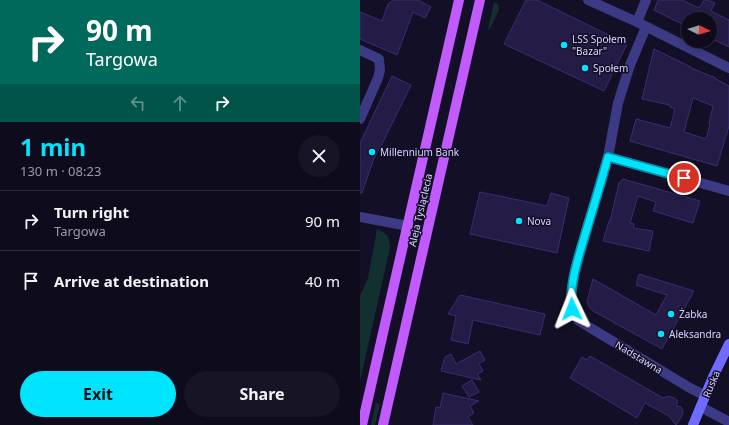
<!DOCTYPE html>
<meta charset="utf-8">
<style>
:root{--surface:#0e0b1c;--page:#171425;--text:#f1f3f6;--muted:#9b9ba3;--line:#2e2b3b;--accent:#00e5ff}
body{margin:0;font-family:"Noto Sans",sans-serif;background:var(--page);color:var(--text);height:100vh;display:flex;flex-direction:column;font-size:15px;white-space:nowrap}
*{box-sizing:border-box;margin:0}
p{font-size:13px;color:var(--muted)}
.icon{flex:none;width:22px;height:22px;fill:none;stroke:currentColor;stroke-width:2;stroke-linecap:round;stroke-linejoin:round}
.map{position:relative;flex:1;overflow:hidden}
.drawer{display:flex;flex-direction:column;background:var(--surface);width:360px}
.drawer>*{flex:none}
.top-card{background:#00695c;color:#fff;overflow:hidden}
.needle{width:26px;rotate:95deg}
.tools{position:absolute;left:321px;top:12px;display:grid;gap:8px}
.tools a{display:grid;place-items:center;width:36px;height:36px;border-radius:50%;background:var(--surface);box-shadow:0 2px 6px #0003,0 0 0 1px var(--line);font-size:20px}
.pin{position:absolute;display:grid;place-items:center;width:34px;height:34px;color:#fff;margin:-17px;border:2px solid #fff;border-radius:50%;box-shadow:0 1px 4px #0007}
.me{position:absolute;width:44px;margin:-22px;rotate:358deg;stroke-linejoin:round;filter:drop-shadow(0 0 3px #0008)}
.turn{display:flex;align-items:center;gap:14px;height:84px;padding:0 20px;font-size:18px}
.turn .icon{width:52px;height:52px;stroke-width:2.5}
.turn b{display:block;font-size:28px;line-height:34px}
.lanes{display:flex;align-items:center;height:38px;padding:0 20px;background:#0003;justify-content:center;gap:20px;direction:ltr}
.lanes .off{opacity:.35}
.round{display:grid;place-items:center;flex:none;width:42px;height:42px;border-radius:21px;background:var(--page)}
.head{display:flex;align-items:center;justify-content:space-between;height:68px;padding:0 20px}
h1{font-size:24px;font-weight:700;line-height:30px;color:var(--accent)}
.cta{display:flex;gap:8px;margin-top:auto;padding:8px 20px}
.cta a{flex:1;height:46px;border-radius:24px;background:var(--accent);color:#111;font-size:16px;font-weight:700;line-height:46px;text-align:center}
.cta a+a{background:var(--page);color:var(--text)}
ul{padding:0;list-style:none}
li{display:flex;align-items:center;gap:12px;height:60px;padding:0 20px;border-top:1px solid var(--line)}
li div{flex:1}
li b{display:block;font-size:15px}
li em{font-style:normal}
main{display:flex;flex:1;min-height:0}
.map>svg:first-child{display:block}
</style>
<main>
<section class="drawer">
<div class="top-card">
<div class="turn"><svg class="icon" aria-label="right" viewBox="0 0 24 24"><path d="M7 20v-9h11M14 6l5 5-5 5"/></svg><div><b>90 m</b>Targowa</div></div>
<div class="lanes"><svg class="icon off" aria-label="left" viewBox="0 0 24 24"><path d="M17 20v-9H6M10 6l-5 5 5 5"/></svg><svg class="icon off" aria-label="ahead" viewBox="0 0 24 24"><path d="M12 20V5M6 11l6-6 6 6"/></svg><svg class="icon" aria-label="right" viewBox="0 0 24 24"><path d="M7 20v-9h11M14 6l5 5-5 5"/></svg></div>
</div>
<div class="head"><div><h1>1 min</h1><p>130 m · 08:23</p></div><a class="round"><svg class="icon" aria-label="close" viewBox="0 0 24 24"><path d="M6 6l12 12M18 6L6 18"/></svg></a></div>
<ul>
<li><svg class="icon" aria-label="right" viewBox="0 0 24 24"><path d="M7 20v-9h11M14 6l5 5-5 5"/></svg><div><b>Turn right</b><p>Targowa</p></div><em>90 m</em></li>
<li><svg class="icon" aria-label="arrive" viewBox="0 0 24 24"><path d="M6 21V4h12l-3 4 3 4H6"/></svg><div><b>Arrive at destination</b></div><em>40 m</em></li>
</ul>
<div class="cta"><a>Exit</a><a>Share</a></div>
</section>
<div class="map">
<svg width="369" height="425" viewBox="0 0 369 425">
<rect width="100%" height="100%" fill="#130f26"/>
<path fill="#12302f" d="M 134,2 L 138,5 L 139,10 L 130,29 L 128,29 Z
M 17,229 C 27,233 30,237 30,248 L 0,381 L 0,296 L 8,278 Z
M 16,403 L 20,404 L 15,425 L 11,425 Z"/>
<path fill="#241b47" stroke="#3b2d73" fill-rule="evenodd" d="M 33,0 L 58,0 L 71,7 L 65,18 L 53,12 L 37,55 L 0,39 L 0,12 L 22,21 L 28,4 Z
M 166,0 L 177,0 L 267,44 L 244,91 L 144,44 Z
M 298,0 L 322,0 L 339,8 L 344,0 L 348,0 L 355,3 L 351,11 L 369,20 L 369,47 L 350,38 L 350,19 L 328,19 L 328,27 L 294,10 Z
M 294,49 L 331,67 L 331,68 L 356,78 L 356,79 L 369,86 L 369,126 L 357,166 L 270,141 L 276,119 L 310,128 L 315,109 L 310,107 L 310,105 L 282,99 ZM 333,98 L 353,106 L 349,123 L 350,125 L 346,139 L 324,132 Z
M 32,76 L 51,85 L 21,146 L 14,158 L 2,193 L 0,193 L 0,143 Z
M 263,179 L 340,201 L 333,223 L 293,211 L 296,202 L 278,196 L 270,223 L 274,224 L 273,228 L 293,231 L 289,251 L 243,241 L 249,221 L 250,221 L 259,183 Z
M 120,192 L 187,206 L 191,193 L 209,198 L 197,253 L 110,234 Z
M 279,274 L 334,291 L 302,349 L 233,311 L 230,308 L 227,302 L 233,279 L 296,315 L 307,295 L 276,285 Z
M 100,295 L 185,314 L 180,335 L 113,320 L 108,344 L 91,340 L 96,316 L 88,314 Z
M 120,351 L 125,360 L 119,364 L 123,371 L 117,374 L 121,380 L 81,371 L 85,357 L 91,354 L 96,364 Z
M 230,356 L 303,398 L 309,396 L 314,398 L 317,400 L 317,406 L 321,407 L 323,411 L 322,415 L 320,419 L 316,425 L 309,416 L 285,403 L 277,418 L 210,378 L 222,357 L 227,360 Z
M 112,380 L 119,392 L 109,397 L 102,386 Z
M 83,393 L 119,401 L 110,406 L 114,413 L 108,417 L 113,425 L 73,425 L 76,407 L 80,408 Z"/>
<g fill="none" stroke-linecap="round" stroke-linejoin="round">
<path stroke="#3d3a85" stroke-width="10" d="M 228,0 L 277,22 L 369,68
M 277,22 L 286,0
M 286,27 L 270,65 L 258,103 L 248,157 L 222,245 L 214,275 L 211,294 L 211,302 L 214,315 L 219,321 L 330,388 L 346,396
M 0,50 L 19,59 L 20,70 L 18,78 L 0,119
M 248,157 L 369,191
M 0,217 L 48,226
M 341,407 L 369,422"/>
<path stroke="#6f6bff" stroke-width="10" d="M 333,425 L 353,377 L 369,344"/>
<path stroke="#c25bff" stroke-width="10" d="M 2,425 L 99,0
M 23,425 L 120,0"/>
</g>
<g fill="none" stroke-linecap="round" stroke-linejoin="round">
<g stroke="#0095a6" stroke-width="10">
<path id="route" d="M 212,309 C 208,285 221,249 228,225 C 235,202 242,179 248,157 L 324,178"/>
</g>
<use href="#route" stroke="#00e5ff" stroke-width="7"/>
</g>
<g fill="#00e5ff" stroke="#130f26" stroke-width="1.5">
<circle cx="204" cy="45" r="4"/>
<circle cx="225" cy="68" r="4"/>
<circle cx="12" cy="152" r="4"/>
<circle cx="159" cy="221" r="4"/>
<circle cx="311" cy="314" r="4"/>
<circle cx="301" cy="334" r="4"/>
</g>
<g text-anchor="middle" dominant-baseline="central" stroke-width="3" stroke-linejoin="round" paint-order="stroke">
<g font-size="10" fill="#d9d4ff" stroke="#130f26" text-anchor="start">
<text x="212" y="39">LSS Społem<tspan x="212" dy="12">"Bazar"</tspan></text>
<text x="233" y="68">Społem</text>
<text x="20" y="152">Millennium Bank</text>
<text x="167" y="221">Nova</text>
<text x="319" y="314">Żabka</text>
<text x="309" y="334">Aleksandra</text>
</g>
<g font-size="10" fill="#d9d4ff" stroke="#130f26">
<text transform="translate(60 210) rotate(-77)">Aleja Tysiąclecia</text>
<text transform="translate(279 357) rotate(31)">Nadstawna</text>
<text transform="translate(351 384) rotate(-67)">Ruska</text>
</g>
</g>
</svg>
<div class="tools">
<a><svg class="needle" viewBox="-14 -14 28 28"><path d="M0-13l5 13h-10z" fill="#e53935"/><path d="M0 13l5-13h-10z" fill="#9b9ba3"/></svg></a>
</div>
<div class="pin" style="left:324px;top:178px;background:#d93025"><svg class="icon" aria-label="arrive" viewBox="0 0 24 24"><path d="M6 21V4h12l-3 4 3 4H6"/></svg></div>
<svg class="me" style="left:212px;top:309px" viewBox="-20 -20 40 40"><path d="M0-17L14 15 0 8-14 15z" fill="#00e5ff" stroke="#fff" stroke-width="4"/></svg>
</div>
</main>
